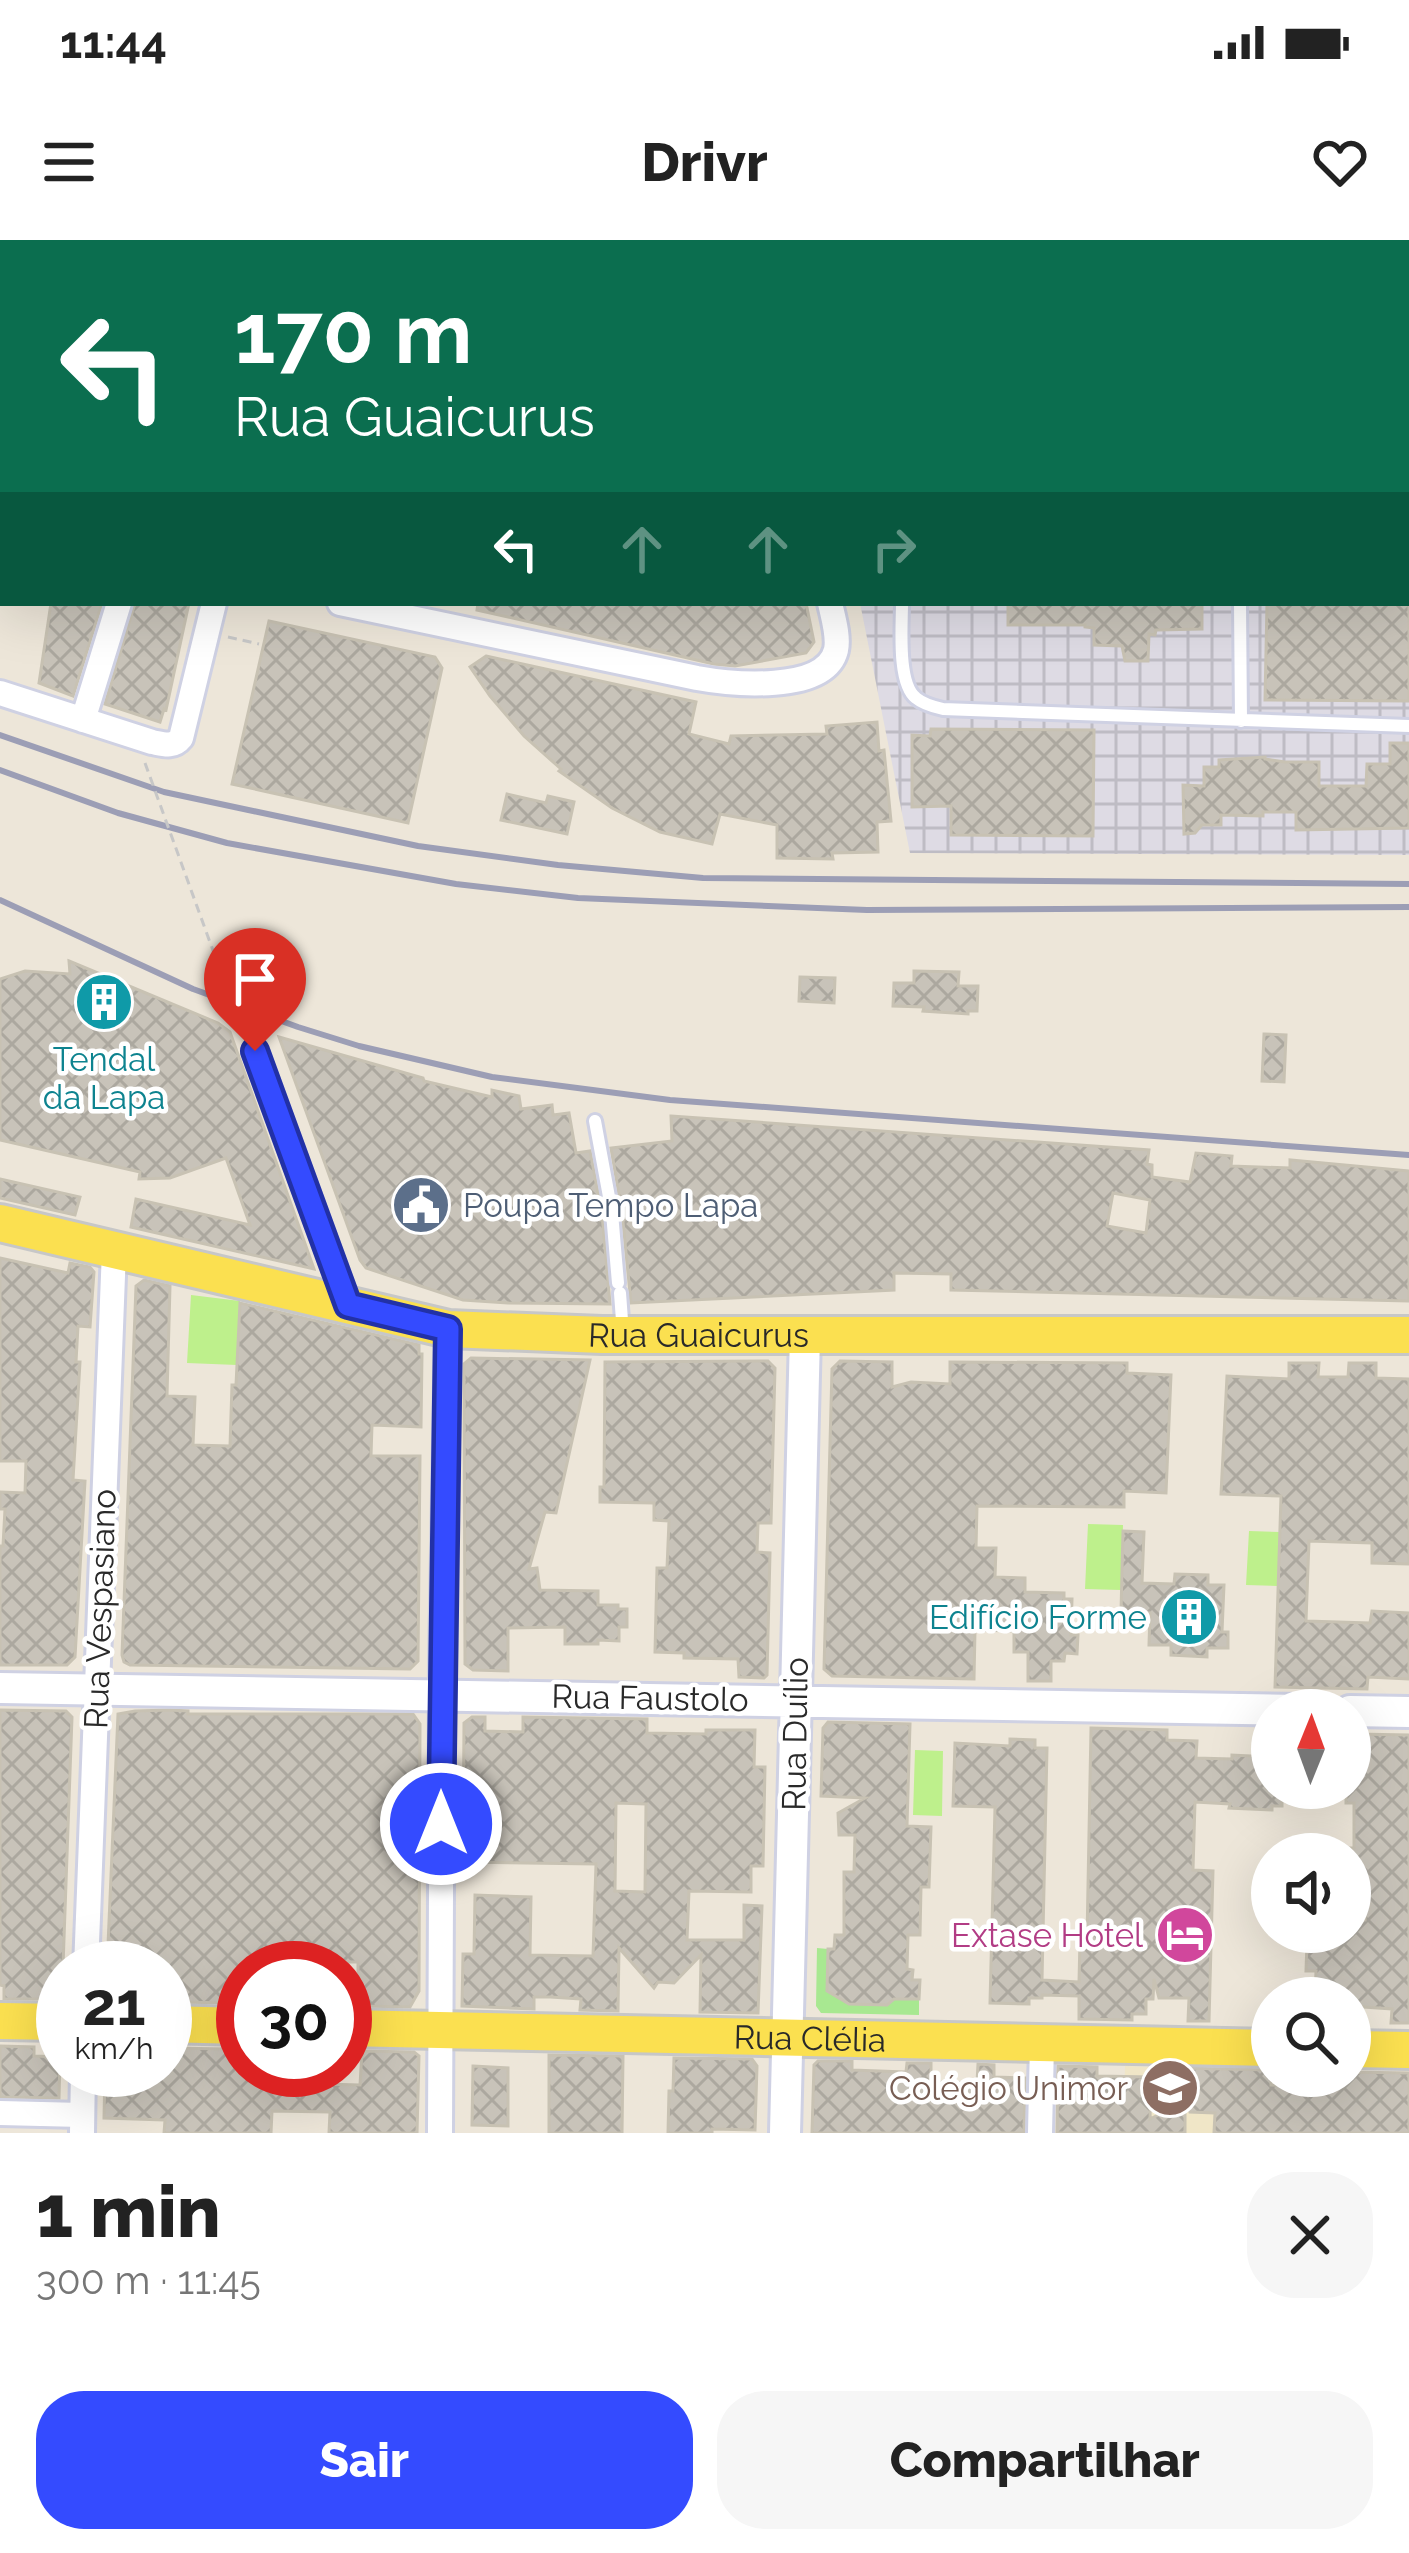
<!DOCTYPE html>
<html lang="pt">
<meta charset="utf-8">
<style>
:root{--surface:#fff;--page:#f6f6f6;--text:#222;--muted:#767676;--accent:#344bff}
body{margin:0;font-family:Raleway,sans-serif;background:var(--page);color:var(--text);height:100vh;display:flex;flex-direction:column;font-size:45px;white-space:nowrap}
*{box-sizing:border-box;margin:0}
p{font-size:39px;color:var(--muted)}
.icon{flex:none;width:66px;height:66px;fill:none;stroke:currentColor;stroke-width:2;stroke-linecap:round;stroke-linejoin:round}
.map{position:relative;height:1893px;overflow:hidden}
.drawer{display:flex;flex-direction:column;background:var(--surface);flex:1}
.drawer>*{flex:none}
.banner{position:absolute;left:0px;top:0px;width:1410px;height:366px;box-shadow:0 12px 48px #0002;background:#0b6e4f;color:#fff;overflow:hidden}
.needle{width:78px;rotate:1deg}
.tools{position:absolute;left:1251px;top:1449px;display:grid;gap:24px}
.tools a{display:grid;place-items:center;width:120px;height:120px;border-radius:50%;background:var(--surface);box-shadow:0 12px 48px #0002;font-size:60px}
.speed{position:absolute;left:36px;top:1701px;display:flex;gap:24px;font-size:60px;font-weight:700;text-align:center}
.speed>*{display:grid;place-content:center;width:156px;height:156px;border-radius:50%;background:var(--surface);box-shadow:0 12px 48px #0002;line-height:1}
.speed small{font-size:30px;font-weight:400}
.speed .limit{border:18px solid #d22;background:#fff;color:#111}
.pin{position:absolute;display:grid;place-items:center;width:102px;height:102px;color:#fff;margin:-123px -51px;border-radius:50% 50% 50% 0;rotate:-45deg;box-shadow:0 0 12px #0007}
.pin .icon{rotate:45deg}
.me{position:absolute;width:132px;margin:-66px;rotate:0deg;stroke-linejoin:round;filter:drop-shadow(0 0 9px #0008)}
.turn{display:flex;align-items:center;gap:42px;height:252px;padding:0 36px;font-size:54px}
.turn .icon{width:156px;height:156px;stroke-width:2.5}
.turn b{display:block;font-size:84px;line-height:102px}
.lanes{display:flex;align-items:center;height:114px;padding:0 36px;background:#0003;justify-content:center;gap:60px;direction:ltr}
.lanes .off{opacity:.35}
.round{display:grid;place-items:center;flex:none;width:126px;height:126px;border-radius:48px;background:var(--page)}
.headline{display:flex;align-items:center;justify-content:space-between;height:204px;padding:0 36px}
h1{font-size:72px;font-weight:800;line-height:90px}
.cta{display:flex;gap:24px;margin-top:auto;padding:24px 36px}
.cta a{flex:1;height:138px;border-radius:48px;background:var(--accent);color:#fff;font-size:48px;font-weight:800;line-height:138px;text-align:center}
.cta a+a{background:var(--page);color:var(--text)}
.status{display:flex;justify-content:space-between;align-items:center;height:84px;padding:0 60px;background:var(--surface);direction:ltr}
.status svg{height:33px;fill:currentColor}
header{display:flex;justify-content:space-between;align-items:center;height:156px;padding:0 36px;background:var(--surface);font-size:54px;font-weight:800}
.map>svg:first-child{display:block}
</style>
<div class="status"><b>11:44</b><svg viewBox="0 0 49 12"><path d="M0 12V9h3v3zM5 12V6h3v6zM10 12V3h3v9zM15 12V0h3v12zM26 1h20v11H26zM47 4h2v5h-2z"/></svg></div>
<header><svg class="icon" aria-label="menu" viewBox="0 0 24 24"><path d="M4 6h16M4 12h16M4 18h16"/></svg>Drivr<svg class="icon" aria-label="heart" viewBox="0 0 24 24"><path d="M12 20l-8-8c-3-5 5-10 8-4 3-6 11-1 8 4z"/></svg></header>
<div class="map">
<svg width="1409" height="1893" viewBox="0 0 1409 1893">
<defs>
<pattern id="industrial-grid" width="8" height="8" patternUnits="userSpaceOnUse" patternTransform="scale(3)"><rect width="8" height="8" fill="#dedbe4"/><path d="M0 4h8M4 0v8" fill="none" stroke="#bebcc4"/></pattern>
<pattern id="building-cross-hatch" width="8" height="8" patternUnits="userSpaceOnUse" patternTransform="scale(3)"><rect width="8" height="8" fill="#c8c3b9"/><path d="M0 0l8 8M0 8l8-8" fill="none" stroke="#aca89f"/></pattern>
</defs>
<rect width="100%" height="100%" fill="#ede6d9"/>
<path fill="url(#industrial-grid)" d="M 787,0 L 1409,0 L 1409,615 L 910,613 L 860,363 L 1407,363 L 1407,3 L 788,3 Z"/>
<path fill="#f0e6c7" d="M 1125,1826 L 1216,1829 L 1214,1893 L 1123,1893 Z"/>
<path fill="#a8e891" d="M 817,1708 L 828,1709 L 827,1751 L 919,1759 L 919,1775 L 821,1773 L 816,1766 Z"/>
<path fill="#bef08c" d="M 191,1055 L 240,1061 L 237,1125 L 187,1123 Z
M 1088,1284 L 1123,1285 L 1121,1350 L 1085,1349 Z
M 1249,1291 L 1280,1292 L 1278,1346 L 1246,1345 Z
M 915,1510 L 943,1511 L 942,1576 L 913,1575 Z"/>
<path fill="url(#building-cross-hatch)" stroke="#c8c2b3" stroke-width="3" fill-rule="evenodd" d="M 51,363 L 102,363 L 73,456 L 39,443 Z
M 135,363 L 189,363 L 166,470 L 164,469 L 160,482 L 105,464 Z
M 478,363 L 806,363 L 814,402 L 806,413 L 735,426 L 714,424 L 477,370 Z
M 1008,363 L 1202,363 L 1202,389 L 1156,390 L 1155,395 L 1149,394 L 1148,421 L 1125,421 L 1122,406 L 1094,405 L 1094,388 L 1085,387 L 1085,385 L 1008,385 Z
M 1267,363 L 1409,363 L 1409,461 L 1265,460 Z
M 269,381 L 435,417 L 442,428 L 408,583 L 232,544 Z
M 486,416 L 696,462 L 689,494 L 729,504 L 731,496 L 827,494 L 826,486 L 877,482 L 879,511 L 884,510 L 891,581 L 877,582 L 878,612 L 832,613 L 833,619 L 777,618 L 777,585 L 720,574 L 712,604 L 660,592 L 612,568 L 559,531 L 561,529 L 524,496 L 490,456 L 470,427 Z
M 931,489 L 1094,490 L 1093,596 L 951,595 L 951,566 L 912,567 L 912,495 L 930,496 Z
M 1390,503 L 1409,503 L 1409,588 L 1296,590 L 1296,572 L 1263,572 L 1263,576 L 1221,575 L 1221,585 L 1202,585 L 1195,593 L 1184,594 L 1183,545 L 1204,546 L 1204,527 L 1219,527 L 1219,520 L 1265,517 L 1265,519 L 1285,522 L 1319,522 L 1319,546 L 1366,546 L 1367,524 L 1390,524 Z
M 507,554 L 546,563 L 548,556 L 574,562 L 567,594 L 501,580 Z
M 69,721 L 218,783 L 230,792 L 314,1029 L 131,987 L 136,959 L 250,985 L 226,918 L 170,938 L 139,939 L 140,932 L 0,900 L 0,739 L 25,731 L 70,734 Z
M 914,731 L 959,732 L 958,746 L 978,746 L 977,771 L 968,771 L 968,774 L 923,771 L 924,767 L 893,766 L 894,743 L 914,743 Z
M 800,737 L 835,738 L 834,763 L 799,761 Z
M 1264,794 L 1286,795 L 1284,842 L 1262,841 Z
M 279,797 L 423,838 L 424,841 L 492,857 L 492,850 L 519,856 L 521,869 L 552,865 L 553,875 L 569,873 L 576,913 L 590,911 L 602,974 L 610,1064 L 508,1063 L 463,1060 L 366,1028 L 360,1020 Z
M 671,876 L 1149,910 L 1147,924 L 1152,925 L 1152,937 L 1190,942 L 1196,913 L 1232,916 L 1231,926 L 1290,928 L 1290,920 L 1409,931 L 1409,1061 L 951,1050 L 951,1034 L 894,1033 L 894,1050 L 631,1063 L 622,972 L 611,908 L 672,901 ZM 1113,953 L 1150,960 L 1146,993 L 1107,986 Z
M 0,939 L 80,957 L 75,975 L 0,958 Z
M 0,1018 L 68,1033 L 70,1023 L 90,1027 L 94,1032 L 90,1087 L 78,1086 L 76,1122 L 80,1122 L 73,1240 L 85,1241 L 75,1417 L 67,1425 L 0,1425 L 0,1306 L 3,1306 L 5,1269 L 0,1269 L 0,1252 L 25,1253 L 26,1221 L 0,1221 Z
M 144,1040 L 170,1046 L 167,1156 L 195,1157 L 193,1205 L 230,1206 L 232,1145 L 236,1145 L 240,1063 L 419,1105 L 419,1114 L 422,1114 L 421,1187 L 372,1185 L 371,1216 L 420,1216 L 418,1421 L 410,1429 L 130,1425 L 124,1422 L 122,1415 L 136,1046 Z
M 471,1118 L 590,1120 L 556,1273 L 545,1272 L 529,1329 L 537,1328 L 540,1350 L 598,1351 L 598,1365 L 618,1365 L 618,1369 L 627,1369 L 627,1387 L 619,1387 L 619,1401 L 598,1400 L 598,1404 L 565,1404 L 565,1387 L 508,1388 L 508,1431 L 473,1430 L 465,1424 L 464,1124 Z
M 768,1121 L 775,1128 L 771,1283 L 758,1283 L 757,1312 L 770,1313 L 767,1435 L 764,1438 L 739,1437 L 738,1419 L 684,1418 L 684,1413 L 655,1412 L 657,1328 L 667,1328 L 669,1281 L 654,1280 L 654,1263 L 600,1262 L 600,1247 L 604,1247 L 605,1122 Z
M 840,1121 L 892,1122 L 892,1147 L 911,1142 L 950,1144 L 950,1122 L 1127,1123 L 1127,1133 L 1171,1135 L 1166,1253 L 1124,1251 L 1124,1267 L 977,1266 L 976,1308 L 996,1308 L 995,1337 L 1025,1338 L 1025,1352 L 1064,1353 L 1064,1359 L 1072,1359 L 1071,1395 L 1078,1395 L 1077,1414 L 1065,1413 L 1064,1421 L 1051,1421 L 1051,1441 L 1028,1441 L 1028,1412 L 1014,1412 L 1014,1391 L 975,1390 L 974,1439 L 832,1436 L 824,1429 L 832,1129 Z
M 1289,1123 L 1319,1123 L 1318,1137 L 1348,1137 L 1349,1123 L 1376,1123 L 1376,1138 L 1409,1139 L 1409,1324 L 1372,1323 L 1372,1303 L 1309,1301 L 1306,1381 L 1370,1383 L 1372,1371 L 1409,1373 L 1409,1439 L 1368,1437 L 1367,1449 L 1275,1447 L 1281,1256 L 1221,1254 L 1227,1136 L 1289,1139 Z
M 1123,1291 L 1144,1292 L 1142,1343 L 1174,1344 L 1175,1334 L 1208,1335 L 1208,1345 L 1224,1345 L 1222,1392 L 1228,1392 L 1228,1408 L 1207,1408 L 1207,1417 L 1171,1415 L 1171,1405 L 1149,1405 L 1150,1373 L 1121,1372 Z
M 0,1470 L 66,1471 L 72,1477 L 62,1754 L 56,1759 L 4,1759 L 4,1746 L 0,1745 Z
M 169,1470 L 188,1471 L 188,1474 L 413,1474 L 420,1484 L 419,1751 L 410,1767 L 358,1766 L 358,1722 L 329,1722 L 329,1728 L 243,1728 L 243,1763 L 165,1762 L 165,1728 L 107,1728 L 118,1474 L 135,1471 Z
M 472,1477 L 485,1477 L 485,1491 L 523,1492 L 523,1477 L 647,1479 L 647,1493 L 706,1494 L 706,1490 L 755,1490 L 754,1527 L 765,1527 L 763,1626 L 751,1626 L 751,1652 L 689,1651 L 687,1700 L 744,1700 L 744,1665 L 762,1666 L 758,1773 L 700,1772 L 701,1715 L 674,1743 L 658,1742 L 654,1748 L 619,1708 L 618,1771 L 580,1770 L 581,1759 L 550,1757 L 534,1757 L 534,1769 L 462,1766 L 463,1714 L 474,1714 L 475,1655 L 531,1657 L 530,1715 L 593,1716 L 596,1624 L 463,1622 L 464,1483 ZM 616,1563 L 646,1564 L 645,1652 L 615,1651 Z
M 828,1482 L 910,1484 L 907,1586 L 931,1587 L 929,1647 L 921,1647 L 920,1695 L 908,1695 L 907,1729 L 913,1730 L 912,1740 L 920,1740 L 919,1759 L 894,1759 L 887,1765 L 849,1764 L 827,1751 L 828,1709 L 834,1709 L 835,1695 L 844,1695 L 844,1632 L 854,1632 L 855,1595 L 839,1595 L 838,1573 L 865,1558 L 821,1556 L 823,1488 Z
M 1091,1488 L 1167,1490 L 1167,1500 L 1197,1501 L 1196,1518 L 1232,1519 L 1232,1515 L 1272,1517 L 1272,1548 L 1282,1549 L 1282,1566 L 1272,1566 L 1272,1570 L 1229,1568 L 1230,1564 L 1195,1562 L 1193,1630 L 1213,1631 L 1209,1781 L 1188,1781 L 1189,1758 L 1159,1758 L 1154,1739 L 1153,1759 L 1146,1759 L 1146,1774 L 1132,1774 L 1132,1780 L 1079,1779 L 1079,1756 L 1042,1755 L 1042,1758 L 1029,1758 L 1029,1764 L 990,1763 L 995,1567 L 953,1566 L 955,1503 L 1010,1506 L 1010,1499 L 1035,1500 L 1035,1508 L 1047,1508 L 1042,1740 L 1079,1742 L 1080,1699 L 1087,1699 Z
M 1356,1494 L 1409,1495 L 1409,1783 L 1391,1783 L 1392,1769 L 1350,1766 L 1350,1758 L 1315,1758 L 1316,1731 L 1306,1731 L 1307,1702 L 1318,1702 L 1318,1692 L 1350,1692 L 1350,1679 L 1365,1680 L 1366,1637 L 1356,1637 L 1356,1624 L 1350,1624 L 1350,1608 L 1354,1608 L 1354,1563 L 1346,1563 L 1346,1548 L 1350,1548 L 1350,1506 L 1356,1506 Z
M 0,1806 L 34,1807 L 34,1816 L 60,1817 L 59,1858 L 0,1857 Z
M 165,1808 L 230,1809 L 243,1820 L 243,1830 L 323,1830 L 323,1844 L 360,1845 L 362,1811 L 414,1812 L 419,1816 L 417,1893 L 329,1893 L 330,1872 L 272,1871 L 271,1893 L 164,1893 L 165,1880 L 104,1878 L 105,1830 L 165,1830 Z
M 549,1815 L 623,1816 L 622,1893 L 549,1893 Z
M 674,1818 L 752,1819 L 757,1826 L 755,1890 L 712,1889 L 712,1893 L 668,1893 L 669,1851 L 673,1851 Z
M 818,1821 L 852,1821 L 852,1830 L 906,1832 L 907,1823 L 931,1823 L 931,1842 L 977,1843 L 978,1824 L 994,1825 L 994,1837 L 1025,1838 L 1024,1893 L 812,1893 L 814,1825 Z
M 473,1826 L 508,1828 L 508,1886 L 472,1885 Z
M 1058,1826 L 1097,1827 L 1097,1836 L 1151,1837 L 1150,1879 L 1172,1868 L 1185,1869 L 1185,1893 L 1057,1893 Z
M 1178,1828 L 1271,1830 L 1271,1845 L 1308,1846 L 1309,1836 L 1350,1836 L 1350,1832 L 1409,1833 L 1409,1893 L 1214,1893 L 1215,1873 L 1190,1872 Z"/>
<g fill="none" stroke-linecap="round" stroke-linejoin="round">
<g stroke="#cfd1e3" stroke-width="18">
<path id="service" d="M 893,3 L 893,0
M 1239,3 L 1239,0
M 902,363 C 902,386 897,443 916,458 C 923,464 934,467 943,469 L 1409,486
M 1240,363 L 1241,481
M 595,881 L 612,973 L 618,1043
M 620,1053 L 623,1094"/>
</g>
<g stroke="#cfd1e3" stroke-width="30">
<path id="minor" d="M 171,0 L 171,3
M 764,0 L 765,3
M 0,6 L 3,5
M 0,266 L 3,242
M 340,363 L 697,438 C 730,444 825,454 836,410 C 839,396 833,377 830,363
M 0,453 L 152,502 C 163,504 173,508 181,498 L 214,363
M 83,480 L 119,363
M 255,811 L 348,1065
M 86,1728 L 114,1010
M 0,1873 L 82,1875
M 82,1893 L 83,1830
M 440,1893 L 442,1420 L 448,1089
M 1040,1893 L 1042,1803"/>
</g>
<g stroke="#cfd1e3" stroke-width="36">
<path id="tertiary" d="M 0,1448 L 1300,1470
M 1350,1471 L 1409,1472
M 785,1893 L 805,1095"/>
</g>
<g stroke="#c7c7c7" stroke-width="42">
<g id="primary">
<path id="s1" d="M 0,983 L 448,1089 L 602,1095 L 1409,1095"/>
<path d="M 0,1781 L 63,1782"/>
<path d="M 165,1784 L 243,1786"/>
<path id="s2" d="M 345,1788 L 1272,1808"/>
<path d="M 1350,1809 L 1409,1810"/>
</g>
</g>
<path stroke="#c7c7c7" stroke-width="3" stroke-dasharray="9 6" stroke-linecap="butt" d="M 228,397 L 259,404
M 236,774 L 242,795"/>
<use href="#service" stroke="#fff" stroke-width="12"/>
<use href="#minor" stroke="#fff" stroke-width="24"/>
<use href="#tertiary" stroke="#fff" stroke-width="30"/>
<use href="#primary" stroke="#fbe050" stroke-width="36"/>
<path stroke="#9c9eb5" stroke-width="6" d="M 0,495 L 164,552 L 418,606 L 558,625 L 703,638 L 1409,644
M 0,530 L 118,573 L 227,603 L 456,644 L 578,658 L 867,670 L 1409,667
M 0,660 L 193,749 L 298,787 L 359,806 L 492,837 L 670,860 L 1409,915"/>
<path stroke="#c7c7c7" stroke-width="3" stroke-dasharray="9 6" stroke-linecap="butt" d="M 145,523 L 236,774"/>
</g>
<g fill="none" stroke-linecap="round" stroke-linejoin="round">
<g stroke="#2231a6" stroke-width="30">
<path id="route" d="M 255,811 L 348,1065 L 448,1089 L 441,1584"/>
</g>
<use href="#route" stroke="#344bff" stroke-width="21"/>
</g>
<defs>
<g id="building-disc" transform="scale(3)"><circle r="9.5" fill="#0f9aa8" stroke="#fff"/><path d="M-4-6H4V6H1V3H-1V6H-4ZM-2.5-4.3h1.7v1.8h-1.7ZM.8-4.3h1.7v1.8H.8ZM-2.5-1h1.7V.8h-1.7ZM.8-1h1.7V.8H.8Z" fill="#fff"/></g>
<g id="civic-disc" transform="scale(3)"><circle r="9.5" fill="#5c6f8a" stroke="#fff"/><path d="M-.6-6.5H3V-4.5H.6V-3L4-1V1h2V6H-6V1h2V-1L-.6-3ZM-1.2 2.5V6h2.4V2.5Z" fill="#fff"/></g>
<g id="hotel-disc" transform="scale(3)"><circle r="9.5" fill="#d1479c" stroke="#fff"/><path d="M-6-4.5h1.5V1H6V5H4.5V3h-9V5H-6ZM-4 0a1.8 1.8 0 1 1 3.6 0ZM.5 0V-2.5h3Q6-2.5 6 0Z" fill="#fff"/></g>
<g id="school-disc" transform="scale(3)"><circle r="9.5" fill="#8d6e63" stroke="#fff"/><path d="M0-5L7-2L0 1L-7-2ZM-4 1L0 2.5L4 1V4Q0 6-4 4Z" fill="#fff"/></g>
</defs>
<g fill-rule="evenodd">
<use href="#building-disc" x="104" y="762"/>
<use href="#civic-disc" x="421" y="965"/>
<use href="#building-disc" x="1189" y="1377"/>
<use href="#hotel-disc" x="1185" y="1695"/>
<use href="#school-disc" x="1170" y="1848"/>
</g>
<g text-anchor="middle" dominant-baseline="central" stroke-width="9" stroke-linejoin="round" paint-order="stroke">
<g font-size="33" fill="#0d838f" stroke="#fff">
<text x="104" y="819">Tendal<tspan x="104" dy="38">da Lapa</tspan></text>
<text x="1147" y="1377" text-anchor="end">Edifício Forme</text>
</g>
<g font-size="33" fill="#4e5e75" stroke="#fff" text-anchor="start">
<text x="463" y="965">Poupa Tempo Lapa</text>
</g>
<g font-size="33" fill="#292929" stroke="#fff">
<text stroke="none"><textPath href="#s1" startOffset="711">Rua Guaicurus</textPath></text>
<text transform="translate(100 1369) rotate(-88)">Rua Vespasiano</text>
<text transform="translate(650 1458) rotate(1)">Rua Faustolo</text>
<text transform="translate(795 1494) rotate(-89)">Rua Duílio</text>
<text stroke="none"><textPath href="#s2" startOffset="465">Rua Clélia</textPath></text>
</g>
<g font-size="33" fill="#b23c85" stroke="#fff" text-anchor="end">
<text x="1143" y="1695">Extase Hotel</text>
</g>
<g font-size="33" fill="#785e54" stroke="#fff" text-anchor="end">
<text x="1128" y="1848">Colégio Unimor</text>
</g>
</g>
</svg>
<div class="tools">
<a><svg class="needle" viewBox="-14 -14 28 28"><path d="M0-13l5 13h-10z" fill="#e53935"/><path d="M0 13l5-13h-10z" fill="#767676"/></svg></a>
<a><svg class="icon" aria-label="sound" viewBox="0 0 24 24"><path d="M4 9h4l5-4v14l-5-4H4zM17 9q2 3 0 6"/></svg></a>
<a><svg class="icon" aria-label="search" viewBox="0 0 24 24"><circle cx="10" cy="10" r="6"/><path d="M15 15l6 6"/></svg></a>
</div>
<div class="speed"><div>21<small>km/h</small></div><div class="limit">30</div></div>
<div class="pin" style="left:255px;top:811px;background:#d93025"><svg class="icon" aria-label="arrive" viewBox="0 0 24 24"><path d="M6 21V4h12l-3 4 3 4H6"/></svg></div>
<svg class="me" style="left:441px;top:1584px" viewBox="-20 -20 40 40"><circle r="17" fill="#344bff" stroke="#fff" stroke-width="3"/><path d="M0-11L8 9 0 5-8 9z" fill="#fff"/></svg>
<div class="banner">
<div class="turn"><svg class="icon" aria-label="left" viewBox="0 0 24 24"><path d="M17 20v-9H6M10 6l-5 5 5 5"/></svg><div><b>170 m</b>Rua Guaicurus</div></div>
<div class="lanes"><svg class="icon" aria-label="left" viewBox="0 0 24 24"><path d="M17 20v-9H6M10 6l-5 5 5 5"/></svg><svg class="icon off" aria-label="ahead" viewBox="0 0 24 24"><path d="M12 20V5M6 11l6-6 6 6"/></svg><svg class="icon off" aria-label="ahead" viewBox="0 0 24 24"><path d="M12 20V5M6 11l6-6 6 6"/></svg><svg class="icon off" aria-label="right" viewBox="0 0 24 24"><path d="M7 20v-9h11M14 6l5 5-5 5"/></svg></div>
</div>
</div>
<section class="drawer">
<div class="headline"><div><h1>1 min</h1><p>300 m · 11:45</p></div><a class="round"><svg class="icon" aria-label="close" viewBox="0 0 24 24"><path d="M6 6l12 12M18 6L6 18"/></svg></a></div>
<div class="cta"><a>Sair</a><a>Compartilhar</a></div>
</section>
